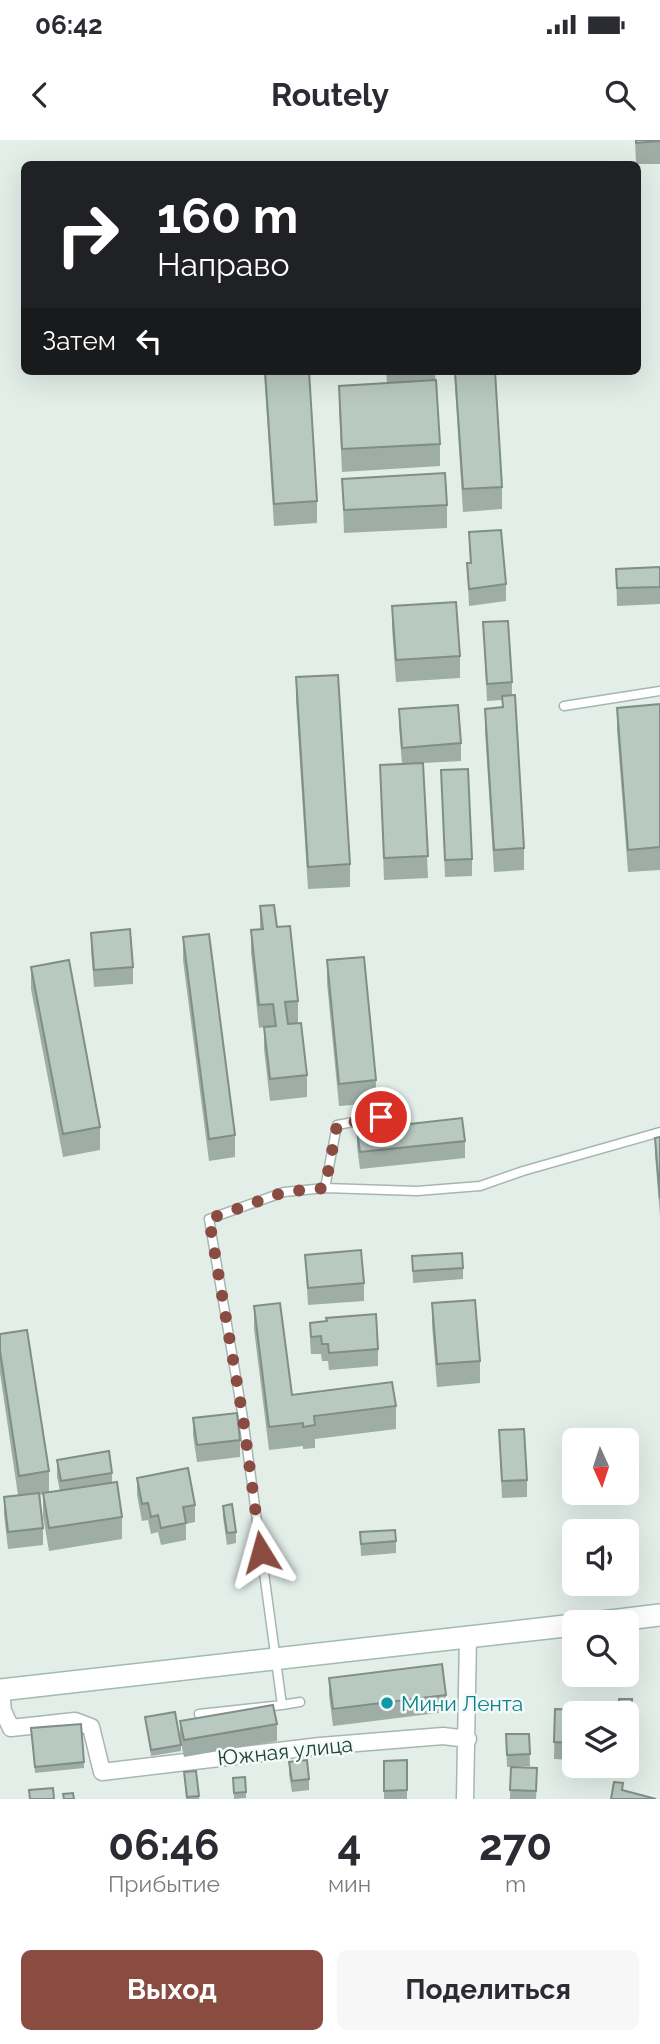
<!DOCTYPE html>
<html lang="ru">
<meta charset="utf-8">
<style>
:root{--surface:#fff;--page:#f7f7f7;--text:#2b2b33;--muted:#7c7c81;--accent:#8a4b40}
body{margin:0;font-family:Raleway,sans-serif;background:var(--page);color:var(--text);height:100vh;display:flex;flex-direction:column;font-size:26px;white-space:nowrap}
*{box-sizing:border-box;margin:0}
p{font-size:23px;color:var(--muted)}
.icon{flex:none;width:38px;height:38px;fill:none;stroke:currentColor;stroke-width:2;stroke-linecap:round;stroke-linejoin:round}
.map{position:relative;height:1659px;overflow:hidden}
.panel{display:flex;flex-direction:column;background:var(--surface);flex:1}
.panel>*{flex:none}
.top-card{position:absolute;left:21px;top:21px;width:620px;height:214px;border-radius:10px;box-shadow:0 7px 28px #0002;background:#202124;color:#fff;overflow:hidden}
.needle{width:46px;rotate:177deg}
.tools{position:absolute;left:562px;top:1288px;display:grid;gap:14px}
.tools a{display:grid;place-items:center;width:77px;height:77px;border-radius:10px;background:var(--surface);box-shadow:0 7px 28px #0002;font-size:35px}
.pin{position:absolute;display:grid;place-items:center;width:60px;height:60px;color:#fff;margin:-30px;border:4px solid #fff;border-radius:50%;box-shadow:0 2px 7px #0007}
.me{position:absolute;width:77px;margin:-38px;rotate:352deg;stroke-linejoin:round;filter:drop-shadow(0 0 5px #0008)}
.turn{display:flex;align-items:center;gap:24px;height:147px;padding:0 21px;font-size:32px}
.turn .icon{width:91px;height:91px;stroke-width:2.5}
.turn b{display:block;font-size:49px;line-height:60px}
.then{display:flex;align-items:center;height:66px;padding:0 21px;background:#0003;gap:14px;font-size:26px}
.eta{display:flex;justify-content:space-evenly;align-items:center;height:119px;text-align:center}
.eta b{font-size:42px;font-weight:700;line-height:49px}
.cta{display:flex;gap:14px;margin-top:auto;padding:14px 21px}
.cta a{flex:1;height:80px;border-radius:10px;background:var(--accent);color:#fff;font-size:28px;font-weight:700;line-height:80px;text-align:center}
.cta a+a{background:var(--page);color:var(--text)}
.status{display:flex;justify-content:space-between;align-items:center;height:49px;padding:0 35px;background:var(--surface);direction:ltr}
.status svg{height:19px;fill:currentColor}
header{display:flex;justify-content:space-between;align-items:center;height:91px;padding:0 21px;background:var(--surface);font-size:32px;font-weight:700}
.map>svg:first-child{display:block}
</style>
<div class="status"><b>06:42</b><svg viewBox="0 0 49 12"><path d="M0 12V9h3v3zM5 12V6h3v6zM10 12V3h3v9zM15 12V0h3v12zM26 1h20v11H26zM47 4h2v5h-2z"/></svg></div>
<header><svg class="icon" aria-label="back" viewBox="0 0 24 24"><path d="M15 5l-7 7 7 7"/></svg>Routely<svg class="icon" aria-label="search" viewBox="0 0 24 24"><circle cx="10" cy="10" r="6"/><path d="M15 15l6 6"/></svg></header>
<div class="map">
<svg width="660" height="1659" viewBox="0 0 660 1659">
<rect width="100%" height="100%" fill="#e3eee9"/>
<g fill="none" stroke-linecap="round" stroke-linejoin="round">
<g stroke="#a5b7b0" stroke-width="11">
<path id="service" d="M 564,566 L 660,551
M 325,1048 L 337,985 L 381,977
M 282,1565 L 300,1562
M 199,1574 L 282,1565 L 243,1278 L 209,1079 L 284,1052 L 325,1048 L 417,1051 L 480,1046 L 523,1031 L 660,992"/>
</g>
<g stroke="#a5b7b0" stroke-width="19">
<path id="minor" d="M 1,1550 L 3,1571 L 11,1588 L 75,1581 L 91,1587 L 102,1632 L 320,1606 L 443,1596 L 468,1599
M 465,1659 L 468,1497"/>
</g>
<g stroke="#a0bbb0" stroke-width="24">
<path id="secondary" d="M 602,1482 L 660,1475
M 0,1550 L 574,1485"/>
</g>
<use href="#service" stroke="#fff" stroke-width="8"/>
<use href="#minor" stroke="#fff" stroke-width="16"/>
<use href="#secondary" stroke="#fff" stroke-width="21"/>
</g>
<path fill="#9eada6" d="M 635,0 L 660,0 L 660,24 L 636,24 Z
M 264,231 L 309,231 L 317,361 L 317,383 L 274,386 Z
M 386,231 L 435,231 L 440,304 L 440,326 L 342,332 L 339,268 L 339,246 L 387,243 Z
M 454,231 L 495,231 L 502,347 L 502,369 L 463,372 Z
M 342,339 L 447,365 L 447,388 L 344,393 Z
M 469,392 L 506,444 L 506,461 L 469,466 L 467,423 L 470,423 Z
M 660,427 L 660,464 L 617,466 L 616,429 Z
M 392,466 L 460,516 L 460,538 L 396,542 L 392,488 Z
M 483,482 L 512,542 L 512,556 L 524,708 L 524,730 L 494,732 L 485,591 L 485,569 L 502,567 L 502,560 L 487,561 Z
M 296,537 L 350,724 L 350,747 L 308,749 L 296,560 Z
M 660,564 L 660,730 L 628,732 L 617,590 L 617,568 Z
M 399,569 L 461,603 L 461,621 L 423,623 L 428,738 L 384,740 L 380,625 L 402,624 L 399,586 Z
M 441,630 L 472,719 L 472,736 L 445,737 Z
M 260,766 L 277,787 L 298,861 L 298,883 L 307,935 L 307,957 L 270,961 L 264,909 L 264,887 L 259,888 L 251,812 L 251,790 L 260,789 Z
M 91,793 L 133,827 L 133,844 L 94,847 L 91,810 Z
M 183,797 L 235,995 L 235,1017 L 209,1021 L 183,820 Z
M 327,820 L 376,940 L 376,963 L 339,966 L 327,843 Z
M 31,827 L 100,987 L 100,1010 L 63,1017 L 31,849 Z
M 357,990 L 465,1001 L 465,1018 L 360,1029 L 357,1007 Z
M 660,997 L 660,1076 L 655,1015 L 655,998 Z
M 305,1115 L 364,1143 L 364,1161 L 308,1165 Z
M 412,1116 L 463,1128 L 463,1139 L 413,1143 Z
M 432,1163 L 480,1221 L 480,1243 L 437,1247 L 432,1185 Z
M 254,1166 L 292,1255 L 396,1266 L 396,1289 L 315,1299 L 315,1308 L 303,1309 L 303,1306 L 269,1310 L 254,1189 Z
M 326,1181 L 378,1209 L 378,1226 L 329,1230 L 328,1221 L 322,1221 L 321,1214 L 311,1214 L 310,1200 L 310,1183 Z
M 0,1194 L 49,1331 L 49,1353 L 60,1351 L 57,1337 L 57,1320 L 112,1333 L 112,1343 L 122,1377 L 122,1399 L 49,1411 L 43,1376 L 43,1354 L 40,1355 L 43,1388 L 43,1405 L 8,1409 L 4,1374 L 4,1357 L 18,1355 L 0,1233 Z
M 193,1278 L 240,1300 L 240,1317 L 197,1322 L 193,1295 Z
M 499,1290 L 527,1340 L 527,1357 L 502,1358 Z
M 137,1338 L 195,1365 L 195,1382 L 186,1384 L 186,1400 L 161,1405 L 158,1392 L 151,1394 L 148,1380 L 142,1381 L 137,1355 Z
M 223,1366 L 236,1392 L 236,1403 L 227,1405 L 223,1377 Z
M 360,1392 L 396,1401 L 396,1413 L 361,1416 Z
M 329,1538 L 446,1555 L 446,1572 L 333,1586 L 329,1555 Z
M 632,1559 L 632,1581 L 626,1580 L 626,1573 Z
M 555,1569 L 574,1573 L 574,1620 L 554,1619 Z
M 145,1577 L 181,1605 L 181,1611 L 151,1616 Z
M 180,1581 L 277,1584 L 277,1601 L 184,1617 L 180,1598 Z
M 31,1588 L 84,1622 L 84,1628 L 35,1633 Z
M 506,1594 L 529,1594 L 530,1626 L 507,1627 Z
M 407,1620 L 407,1659 L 384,1659 L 384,1621 Z
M 289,1622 L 309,1639 L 309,1650 L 292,1652 L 289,1634 Z
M 511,1627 L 537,1640 L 536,1659 L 510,1659 Z
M 196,1631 L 199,1659 L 186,1659 L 184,1632 Z
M 233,1638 L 246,1652 L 246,1658 L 234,1659 Z"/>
<path fill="#b8c9c1" stroke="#818d87" stroke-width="2" d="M 636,0 L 660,0 L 660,1 L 636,3 Z
M 265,231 L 309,231 L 317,361 L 274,364 Z
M 455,231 L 495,231 L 502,347 L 463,349 Z
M 436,240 L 440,304 L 342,309 L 339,246 Z
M 445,333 L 447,365 L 344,370 L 342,339 Z
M 501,390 L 506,444 L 469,449 L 467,423 L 471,423 L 469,392 Z
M 660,427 L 660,447 L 617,448 L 616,429 Z
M 456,462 L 460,516 L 396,520 L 392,466 Z
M 508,481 L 512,542 L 487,544 L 483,482 Z
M 338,535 L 350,724 L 308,727 L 296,537 Z
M 515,555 L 524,708 L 494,710 L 485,569 L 503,567 L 502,556 Z
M 660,564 L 660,707 L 628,710 L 617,568 Z
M 458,565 L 461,603 L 402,608 L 399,569 Z
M 423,623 L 428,716 L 384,718 L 380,625 Z
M 468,629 L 472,719 L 445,720 L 441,630 Z
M 274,765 L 277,787 L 290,786 L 298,861 L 285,862 L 288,884 L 301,883 L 307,935 L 270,939 L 264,887 L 276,886 L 273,864 L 259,865 L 251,790 L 263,789 L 260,766 Z
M 130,789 L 133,827 L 94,830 L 91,793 Z
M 209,794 L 235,995 L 209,999 L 183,797 Z
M 364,817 L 376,940 L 339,944 L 327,820 Z
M 69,820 L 100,987 L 63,994 L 31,827 Z
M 462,978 L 465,1001 L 360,1012 L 357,990 Z
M 660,997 L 660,1059 L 655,998 Z
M 361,1110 L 364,1143 L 308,1148 L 305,1115 Z
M 462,1113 L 463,1128 L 413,1131 L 412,1116 Z
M 475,1160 L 480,1221 L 437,1224 L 432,1163 Z
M 280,1163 L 292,1255 L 392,1242 L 396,1266 L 314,1276 L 315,1285 L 303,1287 L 303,1283 L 269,1287 L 254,1166 Z
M 376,1174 L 378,1209 L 329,1213 L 328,1204 L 322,1204 L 321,1196 L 311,1197 L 310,1183 L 327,1181 L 326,1178 Z
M 27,1190 L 49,1331 L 19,1336 L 0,1211 L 0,1194 Z
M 237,1273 L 240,1300 L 197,1305 L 193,1278 Z
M 524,1289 L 527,1340 L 502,1341 L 499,1290 Z
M 109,1311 L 112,1333 L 61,1341 L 57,1320 Z
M 188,1328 L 195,1365 L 183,1367 L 186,1383 L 161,1388 L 158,1375 L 151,1377 L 148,1363 L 142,1364 L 137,1338 Z
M 117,1342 L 122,1377 L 49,1388 L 43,1353 Z
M 39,1353 L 43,1388 L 8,1392 L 4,1357 Z
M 232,1364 L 236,1392 L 227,1393 L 223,1366 Z
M 395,1390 L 396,1401 L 361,1404 L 360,1392 Z
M 442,1524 L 446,1555 L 333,1569 L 329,1538 Z
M 619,1559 L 632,1559 L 632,1575 L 626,1575 L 626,1573 L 618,1573 Z
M 273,1565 L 277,1584 L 184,1600 L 180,1581 Z
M 555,1569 L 585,1570 L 585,1573 L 574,1573 L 574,1603 L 554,1602 Z
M 175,1572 L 181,1605 L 151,1610 L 145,1577 Z
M 81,1584 L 84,1622 L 35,1627 L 31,1588 Z
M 506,1594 L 529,1594 L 530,1614 L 507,1615 Z
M 307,1620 L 309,1639 L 292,1641 L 289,1622 Z
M 407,1620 L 407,1650 L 384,1651 L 384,1621 Z
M 511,1627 L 537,1628 L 536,1651 L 510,1650 Z
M 196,1631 L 199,1656 L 187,1657 L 184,1632 Z
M 245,1637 L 246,1652 L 234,1653 L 233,1638 Z
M 614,1642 L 623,1643 L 622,1650 L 656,1659 L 611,1659 Z
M 53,1648 L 54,1659 L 30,1659 L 29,1650 Z
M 73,1653 L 74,1659 L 64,1659 L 63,1654 Z"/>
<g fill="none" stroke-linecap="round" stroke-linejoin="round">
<path stroke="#8a4b40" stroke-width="12" stroke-dasharray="0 21.6" d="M 261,1412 L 243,1278 L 209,1079 L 284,1052 L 325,1048 L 337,985 L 381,977"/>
</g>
<circle fill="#0f9aa8" stroke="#f4faf7" stroke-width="2.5" cx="387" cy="1563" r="7"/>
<g text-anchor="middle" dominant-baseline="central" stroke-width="5" stroke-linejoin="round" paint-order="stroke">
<g font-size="21" fill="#0d838f" stroke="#f4faf7" text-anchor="start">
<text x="401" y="1563">Мини Лента</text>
</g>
<g font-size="21" fill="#214237" stroke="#f4faf7">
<text transform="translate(285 1611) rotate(-6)">Южная улица</text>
</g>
</g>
</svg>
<div class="tools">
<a><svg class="needle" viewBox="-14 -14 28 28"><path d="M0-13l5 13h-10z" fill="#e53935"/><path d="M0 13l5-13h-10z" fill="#7c7c81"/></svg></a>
<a><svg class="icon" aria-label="sound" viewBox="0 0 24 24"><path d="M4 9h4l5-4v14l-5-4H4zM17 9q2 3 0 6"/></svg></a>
<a><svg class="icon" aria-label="search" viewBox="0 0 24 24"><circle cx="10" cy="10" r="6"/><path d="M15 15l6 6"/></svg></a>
<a><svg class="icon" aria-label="layers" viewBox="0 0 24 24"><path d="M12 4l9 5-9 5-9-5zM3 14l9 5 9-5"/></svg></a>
</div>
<div class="pin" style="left:381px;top:977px;background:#d93025"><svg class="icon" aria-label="arrive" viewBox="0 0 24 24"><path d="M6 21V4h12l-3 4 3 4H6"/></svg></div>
<svg class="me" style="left:261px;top:1412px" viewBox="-20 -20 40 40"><path d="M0-17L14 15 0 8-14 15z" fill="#8a4b40" stroke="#fff" stroke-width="4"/></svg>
<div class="top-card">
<div class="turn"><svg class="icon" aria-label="right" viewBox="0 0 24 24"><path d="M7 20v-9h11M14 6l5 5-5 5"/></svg><div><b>160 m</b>Направо</div></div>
<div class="then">Затем<svg class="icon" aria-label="left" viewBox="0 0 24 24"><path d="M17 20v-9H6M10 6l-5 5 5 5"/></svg></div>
</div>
</div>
<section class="panel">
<div class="eta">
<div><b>06:46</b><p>Прибытие</p></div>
<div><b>4</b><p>мин</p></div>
<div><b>270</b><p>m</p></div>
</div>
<div class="cta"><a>Выход</a><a>Поделиться</a></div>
</section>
